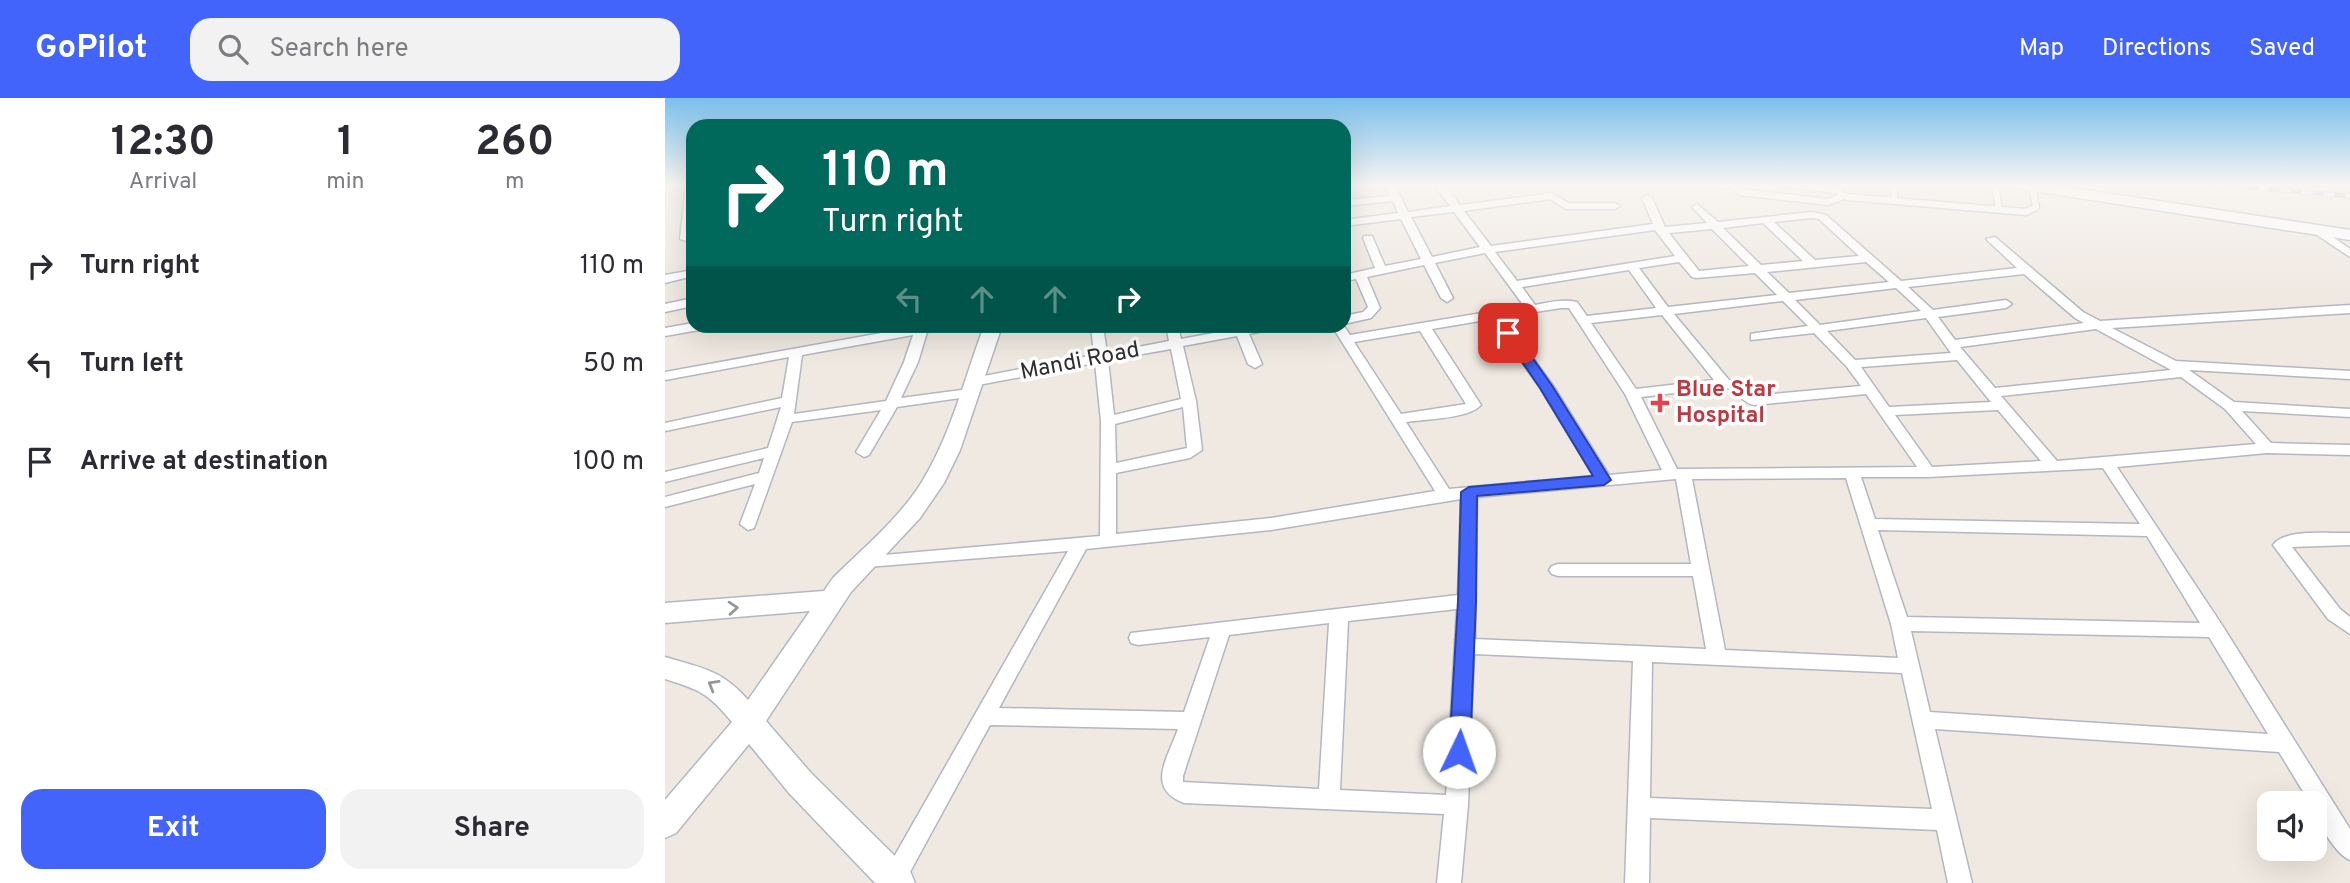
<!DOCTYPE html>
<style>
:root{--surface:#fff;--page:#f2f2f3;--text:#2b2b33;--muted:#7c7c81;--accent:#4264fb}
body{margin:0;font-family:Overpass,sans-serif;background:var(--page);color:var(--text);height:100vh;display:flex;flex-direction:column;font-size:26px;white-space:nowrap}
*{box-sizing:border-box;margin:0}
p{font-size:23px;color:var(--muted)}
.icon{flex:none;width:38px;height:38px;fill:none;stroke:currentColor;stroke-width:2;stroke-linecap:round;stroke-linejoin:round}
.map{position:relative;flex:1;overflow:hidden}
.drawer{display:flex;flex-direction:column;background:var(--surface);width:665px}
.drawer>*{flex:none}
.hud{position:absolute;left:21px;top:21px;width:665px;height:214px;border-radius:21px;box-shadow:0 7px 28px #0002;background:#00695c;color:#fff;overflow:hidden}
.tools{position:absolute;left:1592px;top:693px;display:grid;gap:14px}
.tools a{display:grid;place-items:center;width:70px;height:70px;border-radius:14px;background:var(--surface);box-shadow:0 7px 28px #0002;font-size:35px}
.pin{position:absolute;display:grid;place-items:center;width:60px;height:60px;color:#fff;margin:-30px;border-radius:14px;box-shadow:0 4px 10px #0006}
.me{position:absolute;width:77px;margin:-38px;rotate:3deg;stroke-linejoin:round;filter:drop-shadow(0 0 5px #0008)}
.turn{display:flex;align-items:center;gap:24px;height:147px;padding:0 21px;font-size:32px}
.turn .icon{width:91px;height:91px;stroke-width:2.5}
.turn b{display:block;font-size:49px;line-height:60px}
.lanes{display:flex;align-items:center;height:66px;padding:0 21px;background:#0003;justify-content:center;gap:35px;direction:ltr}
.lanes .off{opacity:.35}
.eta{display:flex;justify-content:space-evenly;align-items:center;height:119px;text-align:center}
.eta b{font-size:42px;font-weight:700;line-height:49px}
.action{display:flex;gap:14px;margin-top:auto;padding:14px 21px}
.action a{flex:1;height:80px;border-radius:21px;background:var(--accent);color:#fff;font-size:28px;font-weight:700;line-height:80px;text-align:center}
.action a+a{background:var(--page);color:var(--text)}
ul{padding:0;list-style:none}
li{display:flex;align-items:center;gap:21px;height:98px;padding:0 21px}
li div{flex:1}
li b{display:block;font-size:26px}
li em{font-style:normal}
header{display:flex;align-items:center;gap:42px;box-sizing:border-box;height:98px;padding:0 35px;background:var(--accent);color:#fff}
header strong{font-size:33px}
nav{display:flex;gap:38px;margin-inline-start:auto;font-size:24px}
.search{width:490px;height:63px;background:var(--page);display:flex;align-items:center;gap:18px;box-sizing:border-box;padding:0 24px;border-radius:21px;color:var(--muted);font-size:26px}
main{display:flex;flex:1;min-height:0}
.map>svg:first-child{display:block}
</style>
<header>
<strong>GoPilot</strong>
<div class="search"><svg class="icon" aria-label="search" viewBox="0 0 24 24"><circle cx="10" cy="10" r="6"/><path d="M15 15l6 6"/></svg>Search here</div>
<nav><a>Map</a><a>Directions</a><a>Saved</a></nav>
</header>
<main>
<section class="drawer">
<div class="eta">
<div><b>12:30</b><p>Arrival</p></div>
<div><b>1</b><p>min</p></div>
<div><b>260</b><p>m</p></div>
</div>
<ul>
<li><svg class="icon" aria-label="right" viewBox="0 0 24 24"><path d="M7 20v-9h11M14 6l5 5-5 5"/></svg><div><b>Turn right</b></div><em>110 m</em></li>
<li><svg class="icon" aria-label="left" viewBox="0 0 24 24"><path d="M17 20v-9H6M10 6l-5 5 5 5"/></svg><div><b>Turn left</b></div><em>50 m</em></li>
<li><svg class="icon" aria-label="arrive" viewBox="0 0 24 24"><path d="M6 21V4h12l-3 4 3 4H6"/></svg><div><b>Arrive at destination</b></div><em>100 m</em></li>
</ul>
<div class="action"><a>Exit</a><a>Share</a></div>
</section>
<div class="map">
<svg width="1685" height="785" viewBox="0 0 1685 785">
<rect width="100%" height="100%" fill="#efe9e1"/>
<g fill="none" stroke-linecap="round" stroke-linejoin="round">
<g stroke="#b4b7c1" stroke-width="9">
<path id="lane" d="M 1052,86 L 1071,88 L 1075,94 L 1163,104 L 1179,98
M 1119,86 L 1174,92 L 1176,97 L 1183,99 L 1361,114 L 1371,109 L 1367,88
M 1228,86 L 1230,103
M 1330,86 L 1334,112"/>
</g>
<g stroke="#b4b7c1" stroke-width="3">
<path id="street" d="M 21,86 L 28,86 L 26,138 L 28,139 L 28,145 L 15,141 Z
M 719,86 L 729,86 L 743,114 L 785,108 L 769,86 L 779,86 L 795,107 L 887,95 L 903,105 L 950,105 L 955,108 L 950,111 L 901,111 L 885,101 L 799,113 L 826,148 L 988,126 L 977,100 L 982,97 L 987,100 L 1000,129 L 1042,125 L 1027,109 L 1032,106 L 1053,124 L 1147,114 L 1161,117 L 1236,183 L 1352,170 L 1321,141 L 1330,139 L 1418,214 L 1435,223 L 1685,207 L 1685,215 L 1447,230 L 1511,263 L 1685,273 L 1685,281 L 1524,272 L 1569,304 L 1685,311 L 1685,319 L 1577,313 L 1606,345 L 1685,347 L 1685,357 L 1602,355 L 1452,369 L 1557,527 L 1685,731 L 1685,762 C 1670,756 1650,722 1650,705 L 1645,705 L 1614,654 L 1270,631 L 1307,785 L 1283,785 L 1272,732 L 985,720 L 984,785 L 960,785 L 968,563 L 809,556 L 803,707 L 796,785 L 772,785 L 779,716 L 519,705 C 480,690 503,660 513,631 L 325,627 L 239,785 L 219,785 L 217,781 L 221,773 L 403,453 L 202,469 L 196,467 L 193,463 L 196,459 L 435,438 L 436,323 L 430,265 L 308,288 L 301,284 L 303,281 L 429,257 L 426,228 L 438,228 L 442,255 L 504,243 L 501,228 L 513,228 L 516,241 L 587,228 L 610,228 L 608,231 L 584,236 L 597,266 L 590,270 L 583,266 L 572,238 L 518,248 L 531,303 L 537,352 L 525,360 L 451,375 L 451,436 L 606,420 L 770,393 L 667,228 L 679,228 L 685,237 L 859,208 L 820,155 L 770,165 L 788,200 L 782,204 L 776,200 L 759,167 L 702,179 L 715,210 L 706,220 L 679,226 L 679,218 L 698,214 L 703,209 L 691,181 L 679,183 L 679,177 L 710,170 L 698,140 L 699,138 L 707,138 L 720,168 L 756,161 L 736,121 L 679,128 L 679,122 L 733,115 L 728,103 L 679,108 L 679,102 L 725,98 ZM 789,114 L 815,149 L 767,159 L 746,119 ZM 1147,120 L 1154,121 L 1194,158 L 1150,162 L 1109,124 ZM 1098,125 L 1138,163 L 1096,167 L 1058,130 ZM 1047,131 L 1084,168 L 1034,173 L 1004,135 ZM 990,132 L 1010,158 L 852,183 L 830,154 ZM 1014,164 L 1027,179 L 1031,180 L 1090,175 L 1112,197 L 1003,209 L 974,170 ZM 1201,164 L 1224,184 L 1124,195 L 1102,174 ZM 964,172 L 991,210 L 922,218 L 912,204 C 898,201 885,204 870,207 L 857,189 ZM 1359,176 L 1410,220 L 1419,225 L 1290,242 L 1273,219 L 1341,210 L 1347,206 L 1341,202 L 1268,212 L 1243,189 ZM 1231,190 L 1256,213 L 1155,227 L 1130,202 ZM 1118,203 L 1143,228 L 1091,235 L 1086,236 L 1086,242 L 1149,235 L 1182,269 L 1196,288 L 1087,298 L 1076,285 L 1064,282 L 1009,216 ZM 896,210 L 904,210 L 960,296 L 997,372 L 944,377 L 889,289 L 838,219 ZM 997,217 L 1049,282 L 971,291 L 926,225 ZM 1261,220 L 1286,255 L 1190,262 L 1162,233 ZM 827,221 L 875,290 L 929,378 L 784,391 L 741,324 C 761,321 803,321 816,307 L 767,231 ZM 1431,231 L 1506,272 L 1330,290 L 1295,249 ZM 755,233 L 801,306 L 736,316 L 689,244 ZM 506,251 L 516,301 L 449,317 L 443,262 ZM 1292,262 L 1326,304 L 1224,309 L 1196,269 ZM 1516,279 L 1560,311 L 1591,346 L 1392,363 L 1336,298 ZM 1059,289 C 1071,292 1076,304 1089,307 L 1201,296 L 1252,369 L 1012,371 L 976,299 ZM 518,309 L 522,350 L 451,365 L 450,326 ZM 1333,312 L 1376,363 L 1267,369 L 1230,317 ZM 1438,370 L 1475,426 L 1210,421 L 1196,379 L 1263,379 ZM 1181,380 L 1226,526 L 1233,560 L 1060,552 L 1027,381 ZM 1011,381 L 1026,466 L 893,466 L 887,468 L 884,472 L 887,476 L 893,478 L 1028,478 L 1041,551 L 810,541 L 812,399 ZM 796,401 L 793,497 L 466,535 L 464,540 L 466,545 L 473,547 L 545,539 L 519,614 L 334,610 L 421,451 L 606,432 ZM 1213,432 L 1482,438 L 1535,525 L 1242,519 ZM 792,511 L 781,697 L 675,692 L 683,523 ZM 664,525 L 654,691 L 518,684 L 518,678 L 564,537 ZM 1246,533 L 1544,539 L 1603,636 L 1265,614 ZM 987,564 L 1237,575 L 1267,711 L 985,700 Z
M 1646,129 L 1654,129 L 1685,151 L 1685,159 L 1646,133 Z
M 28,172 L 28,178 L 0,185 L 0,177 Z
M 28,200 L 28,208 L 0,214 L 0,206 Z
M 28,225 L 28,228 L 40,228 L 34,232 L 0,238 L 0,230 Z
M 255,228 L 280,228 L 278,231 L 262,234 L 253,264 L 236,300 L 304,291 L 311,295 L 309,298 L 232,309 L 204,357 L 199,359 L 191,354 L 216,312 L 127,324 L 89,430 L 83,432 L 75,426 L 90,386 L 0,409 L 0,399 L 94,375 L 99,360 L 0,384 L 0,374 L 103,350 L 116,309 L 0,333 L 0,325 L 117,300 L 124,259 L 0,282 L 0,274 ZM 248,237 L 239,264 L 221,303 L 129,316 L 137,257 Z
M 1685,435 L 1685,447 L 1627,449 L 1675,511 L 1685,519 L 1685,536 L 1663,521 L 1608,447 C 1620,430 1665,436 1685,435 Z"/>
</g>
<g stroke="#b4b7c1" stroke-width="3">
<path id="secondary" d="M 1343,86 L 1381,86 L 1685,132 L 1685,142 L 1350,90 Z
M 319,228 L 337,228 L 295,352 L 279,385 L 255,420 L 186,494 L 101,623 L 146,675 L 245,773 L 250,785 L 210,785 L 124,695 L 84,646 L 11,735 L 0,740 L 0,702 L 67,624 C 43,595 35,592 0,581 L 0,559 C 37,570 57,572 83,602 L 145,513 L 0,525 L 0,505 L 159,493 L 168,480 C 198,450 236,419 258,382 C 286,336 300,279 319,228 Z"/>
</g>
<use href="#lane" stroke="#fff" stroke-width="6"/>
<use href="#street" fill="#fff" fill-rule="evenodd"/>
<use href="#secondary" fill="#fff" fill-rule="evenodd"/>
<g stroke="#a3a6b8" stroke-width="5">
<path id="rail" d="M 1549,86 L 1685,98"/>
</g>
<use href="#rail" stroke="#fff" stroke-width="3.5" stroke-dasharray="11" stroke-linecap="butt"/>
</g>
<defs><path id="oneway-chevron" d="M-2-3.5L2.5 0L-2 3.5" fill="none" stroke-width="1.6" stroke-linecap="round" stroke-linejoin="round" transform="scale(1.75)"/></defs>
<g stroke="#969696">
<use href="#oneway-chevron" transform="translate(68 510) rotate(-4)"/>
<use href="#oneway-chevron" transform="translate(48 587) rotate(-150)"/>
</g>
<linearGradient id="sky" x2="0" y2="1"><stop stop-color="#7abfeb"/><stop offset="0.44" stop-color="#f8f5f2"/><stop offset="1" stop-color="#f8f5f2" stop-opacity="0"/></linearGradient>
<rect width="1685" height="196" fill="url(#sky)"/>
<path fill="#4264fb" stroke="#2b41a3" stroke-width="2" d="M 843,231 L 848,232 L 888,289 L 946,382 L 939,387 L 812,398 L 811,503 L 805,654 L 802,661 L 794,663 L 787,661 L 784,654 L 793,503 L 796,394 L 804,389 L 928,378 L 875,290 L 837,235 Z"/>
<path fill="#e0444e" stroke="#fff" stroke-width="2.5" d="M991.5 294.5h7v7h7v7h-7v7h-7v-7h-7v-7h7z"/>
<g text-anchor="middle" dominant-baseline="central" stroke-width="7" stroke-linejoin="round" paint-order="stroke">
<g font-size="23" fill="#2e2e2e" stroke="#fff">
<text transform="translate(415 264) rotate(-11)">Mandi Road</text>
</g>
<g font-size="23" font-weight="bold" fill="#be3a42" stroke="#fff" text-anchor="start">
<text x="1011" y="292">Blue Star<tspan x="1011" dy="26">Hospital</tspan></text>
</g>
</g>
</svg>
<div class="tools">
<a><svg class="icon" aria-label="sound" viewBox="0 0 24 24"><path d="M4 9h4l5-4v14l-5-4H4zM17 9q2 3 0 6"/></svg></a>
</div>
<div class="pin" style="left:843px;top:235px;background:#d93025"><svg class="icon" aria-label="arrive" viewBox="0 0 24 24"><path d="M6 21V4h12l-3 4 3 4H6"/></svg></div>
<svg class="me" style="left:794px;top:654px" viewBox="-20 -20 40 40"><circle r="19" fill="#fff"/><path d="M0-13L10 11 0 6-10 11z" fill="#4264fb"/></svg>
<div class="hud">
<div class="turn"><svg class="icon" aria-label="right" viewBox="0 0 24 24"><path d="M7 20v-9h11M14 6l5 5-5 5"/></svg><div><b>110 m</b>Turn right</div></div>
<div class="lanes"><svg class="icon off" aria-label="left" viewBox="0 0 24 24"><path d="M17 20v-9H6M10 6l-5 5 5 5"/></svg><svg class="icon off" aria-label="ahead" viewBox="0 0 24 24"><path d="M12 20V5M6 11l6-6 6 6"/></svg><svg class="icon off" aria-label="ahead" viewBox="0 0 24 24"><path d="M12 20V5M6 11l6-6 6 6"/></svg><svg class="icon" aria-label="right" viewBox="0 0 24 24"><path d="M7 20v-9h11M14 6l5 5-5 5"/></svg></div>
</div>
</div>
</main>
